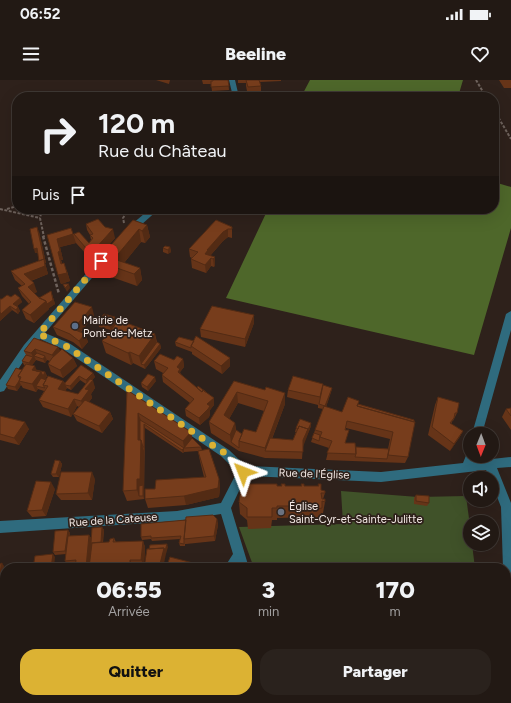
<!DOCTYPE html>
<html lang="fr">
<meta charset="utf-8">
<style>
:root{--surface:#221914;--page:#2a221d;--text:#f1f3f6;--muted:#a2a0a0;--line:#3f3834;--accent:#dcb233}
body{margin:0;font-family:Figtree,sans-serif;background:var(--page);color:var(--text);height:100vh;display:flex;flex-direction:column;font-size:15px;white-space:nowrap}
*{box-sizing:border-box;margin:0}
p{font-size:13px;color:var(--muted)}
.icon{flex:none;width:22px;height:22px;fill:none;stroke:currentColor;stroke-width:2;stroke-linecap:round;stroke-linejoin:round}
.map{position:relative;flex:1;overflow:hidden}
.drawer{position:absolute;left:0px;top:483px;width:511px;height:140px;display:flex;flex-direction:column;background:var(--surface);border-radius:16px 16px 0 0;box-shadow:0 4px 16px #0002,0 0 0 1px var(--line)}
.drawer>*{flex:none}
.hud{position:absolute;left:12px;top:12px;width:487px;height:122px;border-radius:16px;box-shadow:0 4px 16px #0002,0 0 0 1px var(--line);background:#221914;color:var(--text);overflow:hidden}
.needle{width:26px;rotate:181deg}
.fabs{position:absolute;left:463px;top:347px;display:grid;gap:8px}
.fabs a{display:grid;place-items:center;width:36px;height:36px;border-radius:50%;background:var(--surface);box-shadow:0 4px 16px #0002,0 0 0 1px var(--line);font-size:20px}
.pin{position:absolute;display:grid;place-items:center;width:34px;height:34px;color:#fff;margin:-17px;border-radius:8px;box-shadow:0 2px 6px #0006}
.me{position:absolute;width:44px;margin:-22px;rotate:315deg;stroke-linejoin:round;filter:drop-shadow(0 0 3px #0008)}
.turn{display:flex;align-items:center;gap:14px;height:84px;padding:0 20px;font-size:18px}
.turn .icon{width:52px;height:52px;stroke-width:2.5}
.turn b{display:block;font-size:28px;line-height:34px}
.then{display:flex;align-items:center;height:38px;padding:0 20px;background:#0003;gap:8px;font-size:15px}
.eta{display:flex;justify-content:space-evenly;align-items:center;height:68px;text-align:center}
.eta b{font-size:24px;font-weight:800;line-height:28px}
.primary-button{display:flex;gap:8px;margin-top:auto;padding:8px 20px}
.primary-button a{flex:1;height:46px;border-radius:16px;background:var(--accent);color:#111;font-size:16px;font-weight:800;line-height:46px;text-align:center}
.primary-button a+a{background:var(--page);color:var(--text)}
.status{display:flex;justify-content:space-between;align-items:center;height:28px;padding:0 20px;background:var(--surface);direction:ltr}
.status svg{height:11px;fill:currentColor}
header{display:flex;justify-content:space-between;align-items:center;height:52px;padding:0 20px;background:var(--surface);font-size:18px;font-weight:800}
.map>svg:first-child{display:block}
</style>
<div class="status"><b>06:52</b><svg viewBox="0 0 49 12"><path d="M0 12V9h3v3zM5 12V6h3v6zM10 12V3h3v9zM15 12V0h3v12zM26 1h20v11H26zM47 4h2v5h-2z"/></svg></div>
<header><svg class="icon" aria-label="menu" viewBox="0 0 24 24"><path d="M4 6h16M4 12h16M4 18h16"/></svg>Beeline<svg class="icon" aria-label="heart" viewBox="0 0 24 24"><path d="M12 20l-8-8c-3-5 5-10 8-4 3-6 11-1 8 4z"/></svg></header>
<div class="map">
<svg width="511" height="623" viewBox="0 0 511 623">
<rect width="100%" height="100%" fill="#2e211b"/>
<path fill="#405229" d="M 341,411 L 418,417 L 466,416 L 470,446 L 470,464 L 472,464 L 475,488 L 254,488 L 239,447 L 343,444 Z
M 301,618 L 490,618 L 491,623 L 303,623 Z"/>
<path fill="#4e672a" d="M 310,0 L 463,0 L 458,17 L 301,17 Z
M 494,102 L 511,107 L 511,148 L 474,275 L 226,218 L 268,129 L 494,129 Z"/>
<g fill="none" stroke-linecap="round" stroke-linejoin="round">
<path stroke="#6e625c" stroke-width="2" stroke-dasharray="3 1.5" stroke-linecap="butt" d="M 476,0 L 486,17
M 494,30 L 511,59
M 0,129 L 40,138
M 7,129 L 17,126
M 42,129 L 40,138 L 44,157
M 124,143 L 123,138 L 129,129"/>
<path stroke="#6e625c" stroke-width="2.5" stroke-dasharray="3.5 2" stroke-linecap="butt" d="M 43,156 L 59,214"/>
<path fill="#2f6b7e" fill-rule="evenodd" d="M 229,0 L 235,0 L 239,17 L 233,17 Z
M 150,129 L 159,129 L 132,153 L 126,153 L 126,149 Z
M 106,173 L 109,174 L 110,176 L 109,178 L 45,253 L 69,263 L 229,370 L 246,386 L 381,392 L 463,383 L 467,373 L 470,372 L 470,376 L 476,376 L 474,381 L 511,377 L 511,387 L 497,388 L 511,423 L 511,532 L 506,529 L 506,488 L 503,488 L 501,427 L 492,404 L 492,398 L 490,398 L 486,390 L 381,402 L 246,396 L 231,428 L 249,488 L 224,488 L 233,474 L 221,434 L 177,441 L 0,453 L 0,441 L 177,431 L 221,423 L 237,392 L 221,376 L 63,269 L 40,259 L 30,271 L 4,311 L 0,312 L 0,300 L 24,265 L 103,174 Z
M 511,231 L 511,250 L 482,354 L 472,354 L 506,234 Z
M 144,618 L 161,618 L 159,623 L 142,623 Z
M 284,618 L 298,618 L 300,623 L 286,623 Z"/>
</g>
<path fill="#663418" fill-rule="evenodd" d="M 156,0 L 170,0 L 169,4 Z
M 202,0 L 228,0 L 229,10 L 212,11 L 211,4 L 203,4 Z
M 238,0 L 281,0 L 281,1 L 260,2 L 261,6 L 261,15 L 248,16 L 246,6 L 246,3 L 238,3 Z
M 499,0 L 511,0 L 511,8 L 504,8 Z
M 133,140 L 147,145 L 150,157 L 145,163 L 141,162 L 124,183 L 140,188 L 142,200 L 137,206 L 100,193 L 97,181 Z
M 216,140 L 232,147 L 232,158 L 228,157 L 223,161 L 210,176 L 215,177 L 215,185 L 214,187 L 211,186 L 206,193 L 192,188 L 191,179 L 192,178 L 190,177 L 189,169 Z
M 86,144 L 115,158 L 93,183 L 85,180 L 84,176 L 86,174 L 76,163 L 60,167 L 63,180 L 61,180 L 62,183 L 67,191 L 70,201 L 61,204 L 58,195 L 47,155 L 74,154 L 89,163 L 91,160 L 90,155 L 87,150 Z
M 39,152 L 46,183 L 45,183 L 48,194 L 31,201 L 37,212 L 34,213 L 39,218 L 51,211 L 55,224 L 49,228 L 49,229 L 34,243 L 26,239 L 22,230 L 29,224 L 22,216 L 18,208 L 22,206 L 15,200 L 11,191 L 39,181 L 38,173 L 35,173 Z
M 170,167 L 171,172 L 168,174 L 163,172 L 163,168 Z
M 11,217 L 20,218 L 22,222 L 17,226 L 18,227 L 20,231 L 18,234 L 12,230 L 0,241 L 0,219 L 2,219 Z
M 94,235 L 81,252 L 85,254 L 88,262 L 82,269 L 73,262 L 57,255 L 53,247 Z
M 254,235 L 254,243 L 245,267 L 201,257 L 200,249 Z
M 115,237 L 116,242 L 111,250 L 99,247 L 98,242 Z
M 155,254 L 157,262 L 160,264 L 161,268 L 145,289 L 133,283 L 131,285 L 106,273 L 102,261 Z
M 179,257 L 230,286 L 222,294 L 192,274 L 192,272 L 176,266 L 175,262 Z
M 34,258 L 58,267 L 60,271 L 73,278 L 77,286 L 63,298 L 51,292 L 48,284 L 50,281 L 47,280 L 45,283 L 36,280 L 32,285 L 36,290 L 45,292 L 47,296 L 45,299 L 63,301 L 65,303 L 81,285 L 93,293 L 95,297 L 92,300 L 95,308 L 91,314 L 92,318 L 89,322 L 110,332 L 113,339 L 102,353 L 77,341 L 73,334 L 79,327 L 77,326 L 71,337 L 43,327 L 39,320 L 44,311 L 38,309 L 36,312 L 23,308 L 21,305 L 17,311 L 8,309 L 6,305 L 22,290 L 25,285 L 24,285 L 22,281 L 26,275 L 24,271 ZM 80,300 L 86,304 L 78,314 L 65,311 L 67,308 L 71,310 Z
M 183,279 L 184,287 L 180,292 L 181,295 L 197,308 L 214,318 L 214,325 L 210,330 L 210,334 L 209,337 L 200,345 L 186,336 L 185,329 L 190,323 L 163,302 L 162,295 L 163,293 L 156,289 L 154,281 Z
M 156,301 L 148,311 L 142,307 L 141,303 Z
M 234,301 L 285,324 L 272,359 L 293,360 L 296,352 L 295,352 L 296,348 L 311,343 L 311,346 L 303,365 L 302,379 L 265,378 L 239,371 L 211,353 L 209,342 ZM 238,323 L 264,331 L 256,352 L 242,354 L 236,350 L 235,343 L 229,339 Z
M 322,308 L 332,308 L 331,312 L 326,327 L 342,332 L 358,324 L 414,340 L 408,377 L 405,383 L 326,380 L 329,368 L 311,362 L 315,350 L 323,329 L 318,328 L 318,325 L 287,317 L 288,310 ZM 346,348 L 390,359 L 388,369 L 356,367 L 346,363 Z
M 127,310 L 191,352 L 192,358 L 201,367 L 202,370 L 219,399 L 220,408 L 219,417 L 186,425 L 148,428 L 145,419 L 155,409 L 204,397 L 200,381 L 198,371 L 184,372 L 183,373 L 145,348 L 144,419 L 127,421 L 123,411 Z
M 438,317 L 457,333 L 453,341 L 453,340 L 451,344 L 463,351 L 459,358 L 450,371 L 428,355 L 435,325 Z
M 511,328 L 511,350 L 502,337 L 506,329 Z
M 0,336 L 29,349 L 19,365 L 0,360 Z
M 60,381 L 62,384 L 59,397 L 53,397 L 51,394 Z
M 95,399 L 92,420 L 61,420 L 56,414 Z
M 301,404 L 304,406 L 318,406 L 318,404 L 321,410 L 325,413 L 323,419 L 325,422 L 323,433 L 321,433 L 320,440 L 314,440 L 313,437 L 277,438 L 277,440 L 272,440 L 271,448 L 248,449 L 247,440 L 240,434 L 239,422 L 277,406 L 301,406 Z
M 55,409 L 46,436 L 32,437 L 27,431 Z
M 416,415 L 429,423 L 427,426 L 414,424 L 414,418 Z
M 217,439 L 218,445 L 215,461 L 186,464 L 185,464 L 185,466 L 180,466 L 179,463 L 180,459 L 152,461 L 151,459 L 142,460 L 141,457 Z
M 102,447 L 104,450 L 103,463 L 109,462 L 114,458 L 116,462 L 143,461 L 145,467 L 144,485 L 133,486 L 133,488 L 75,488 L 75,486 L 69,486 L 65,481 L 66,474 L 55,475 L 53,472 L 68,450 L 70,453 L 70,456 L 89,455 L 91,458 Z
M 5,498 L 5,517 L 0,517 L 0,499 Z"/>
<path fill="#532b14" d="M 78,129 L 84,129 L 85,131 L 79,132 Z
M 147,145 L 150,157 L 145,163 L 142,151 Z
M 37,147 L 39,152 L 46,183 L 45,183 L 48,194 L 27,202 L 24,194 L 45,186 Z
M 113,149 L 115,158 L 93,183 L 92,178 L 95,174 L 94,170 Z
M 139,149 L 141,162 L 119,189 L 114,179 Z
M 228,149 L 228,157 L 223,161 L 209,177 L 205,174 L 207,170 L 223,152 Z
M 73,154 L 76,163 L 60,167 L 63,180 L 61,180 L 64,192 L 58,172 L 55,157 Z
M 170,167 L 171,172 L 168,174 L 168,170 Z
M 37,168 L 38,173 L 35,173 L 34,169 Z
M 215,177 L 215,185 L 214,187 L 213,179 Z
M 211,178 L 211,186 L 206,193 L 205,185 Z
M 64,183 L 70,201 L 61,204 L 58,195 Z
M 140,188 L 142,200 L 137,206 L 134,194 Z
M 34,203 L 37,212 L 32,215 L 28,207 Z
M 69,204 L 70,208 L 67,212 L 65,208 Z
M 51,211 L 55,224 L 49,228 L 49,229 L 34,243 L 30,235 Z
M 20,218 L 22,222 L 15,228 L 13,224 Z
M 10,226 L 12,230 L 0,241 L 0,232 Z
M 18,227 L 20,231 L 18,234 L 16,230 Z
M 92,227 L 94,235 L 76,257 L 73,249 Z
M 254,235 L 254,243 L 245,267 L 245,259 Z
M 115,237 L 116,242 L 111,250 L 109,246 Z
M 85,254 L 88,262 L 82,269 L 79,261 Z
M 155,254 L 157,266 L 160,264 L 161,268 L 145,289 L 144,285 L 141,284 L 139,276 Z
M 58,267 L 62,274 L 56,283 L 52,275 Z
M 35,269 L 39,277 L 34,276 L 36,280 L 31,287 L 29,283 L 33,277 L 31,273 Z
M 130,272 L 133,283 L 131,285 L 128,273 Z
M 45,276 L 47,280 L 45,283 L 43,279 Z
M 73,278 L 77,286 L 63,298 L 60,290 Z
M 230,278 L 230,286 L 222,294 L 221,286 Z
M 183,279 L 184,287 L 180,292 L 181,297 L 179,300 L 177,287 Z
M 35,286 L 38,294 L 32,290 Z
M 41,292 L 45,292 L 47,296 L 45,300 L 36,306 L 38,309 L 36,312 L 32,304 Z
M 93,293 L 95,297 L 87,304 L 86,300 Z
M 79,296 L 80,300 L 71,310 L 70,306 Z
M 155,297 L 156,301 L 148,311 L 147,307 Z
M 93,300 L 95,308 L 91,314 L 92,318 L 84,328 L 81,321 L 85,309 Z
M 19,301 L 21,305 L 17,311 L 15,307 Z
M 63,301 L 67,308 L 64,313 L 58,309 Z
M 332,308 L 331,312 L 325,330 L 325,326 Z
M 237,312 L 238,323 L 225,346 L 224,335 Z
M 285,313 L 285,324 L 267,371 L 265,371 L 265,368 Z
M 214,318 L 214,325 L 210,330 L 210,334 L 209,337 L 200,345 L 199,338 L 207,324 Z
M 74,319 L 77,326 L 71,337 L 68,329 Z
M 110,332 L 113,339 L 102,353 L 99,346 Z
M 138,333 L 142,343 L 141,362 L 144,371 L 144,419 L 143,416 L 139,416 L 137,410 Z
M 25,342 L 29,349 L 19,365 L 14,358 Z
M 235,343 L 236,354 L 231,362 L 230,355 Z
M 311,343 L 311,346 L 303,367 L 303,360 Z
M 144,344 L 145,348 L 145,371 L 144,367 Z
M 463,351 L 459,358 L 450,371 L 454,364 Z
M 191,352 L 193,362 L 184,368 L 183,361 Z
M 184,368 L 184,372 L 183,373 L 182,370 Z
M 60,381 L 62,384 L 59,397 L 56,394 Z
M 92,392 L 95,399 L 92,420 L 88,413 Z
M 219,399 L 220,408 L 219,417 L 186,425 L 184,416 Z
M 51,402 L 55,409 L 46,436 L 42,430 Z
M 217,439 L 218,445 L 215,461 L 214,456 Z
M 102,447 L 104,450 L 102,465 L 101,462 Z
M 68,450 L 70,453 L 67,474 L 65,471 Z
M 89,455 L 93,461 L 91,463 L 93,465 L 91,488 L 86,488 Z
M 143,461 L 145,467 L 144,485 L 141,480 Z
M 167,464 L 168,467 L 166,474 L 165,471 Z
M 164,468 L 166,474 L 163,488 L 159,488 Z
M 53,474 L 55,477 L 54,488 L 51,488 Z
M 130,480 L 133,486 L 133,488 L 130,488 Z
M 2,483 L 4,486 L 3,496 L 0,493 Z
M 193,483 L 195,488 L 192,488 Z
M 74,618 L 81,618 L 80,623 L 73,621 Z
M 235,618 L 240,618 L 230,623 L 224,623 Z"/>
<path fill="#773d1c" stroke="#532b14" d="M 213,0 L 228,0 L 229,6 L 211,7 L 211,1 L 213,1 Z
M 246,0 L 259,0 L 261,6 L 248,7 Z
M 166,12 L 171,13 L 170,17 L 179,17 L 166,17 Z
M 218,13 L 230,13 L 231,17 L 218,17 Z
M 264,16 L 264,17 L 251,17 Z
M 98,139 L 105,147 L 113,149 L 94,170 L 85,167 L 74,154 L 79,152 L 89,163 L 93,158 L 90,155 L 93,154 L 86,144 Z
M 133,140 L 147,145 L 142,151 L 139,149 L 114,179 L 140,188 L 134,194 L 97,181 Z
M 216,140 L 232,147 L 232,149 L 228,149 L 223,152 L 207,170 L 208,170 L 205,174 L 215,177 L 213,179 L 211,178 L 205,185 L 191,179 L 198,172 L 189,169 Z
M 37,147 L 44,179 L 39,181 L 37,168 L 34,169 L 30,149 Z
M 71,148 L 73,154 L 57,159 L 60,171 L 58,172 L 61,184 L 64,183 L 67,193 L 58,195 L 47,155 Z
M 165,166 L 170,167 L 168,170 L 163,168 Z
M 87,172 L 95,174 L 92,178 L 84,176 Z
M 44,179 L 45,186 L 24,194 L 34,203 L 28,207 L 38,217 L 46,221 L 30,235 L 22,230 L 31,222 L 18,208 L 25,204 L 11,191 Z
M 63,204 L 69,204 L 65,208 Z
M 51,211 L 53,220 L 47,224 L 46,221 L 39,218 Z
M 15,214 L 20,218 L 13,224 L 18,227 L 16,230 L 10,226 L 1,234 L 0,232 L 0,219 L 2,219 L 7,215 L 11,217 Z
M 75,222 L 92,227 L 73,249 L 85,254 L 79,261 L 70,254 L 53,247 Z
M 212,226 L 254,235 L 245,259 L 200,249 Z
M 104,234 L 115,237 L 109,246 L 98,242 Z
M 119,240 L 155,254 L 139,276 L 130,272 L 128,273 L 102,261 Z
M 196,256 L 230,278 L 221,286 L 191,266 Z
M 179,257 L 194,261 L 191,266 L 191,268 L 175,262 Z
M 34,258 L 58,267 L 52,275 L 35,269 L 31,273 L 24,271 Z
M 157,262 L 160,264 L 144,285 L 141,284 Z
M 62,269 L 73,278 L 60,290 L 48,284 L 52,278 Z
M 37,273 L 45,276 L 43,279 L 34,276 Z
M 160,274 L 174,280 L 177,276 L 183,279 L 177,287 L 180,289 L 178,292 L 202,312 L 203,310 L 214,318 L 207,324 L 210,326 L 208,329 L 199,338 L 185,329 L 194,319 L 162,295 L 168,288 L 154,281 Z
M 26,275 L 33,277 L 29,283 L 22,281 Z
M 26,284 L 35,286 L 32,290 L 41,292 L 32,304 L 19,301 L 21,297 L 18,296 Z
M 81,285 L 93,293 L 86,300 L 79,296 L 70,306 L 65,305 L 65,303 Z
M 16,288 L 22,290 L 18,296 L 20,299 L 19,301 L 15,307 L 6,305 Z
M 36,291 L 36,290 L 45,292 L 43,296 L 41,292 Z
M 148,294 L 155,297 L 147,307 L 141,303 Z
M 48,296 L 63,301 L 58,309 L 78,314 L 90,299 L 93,300 L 85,309 L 89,310 L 81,321 L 74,319 L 68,329 L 39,320 L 48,306 L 43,305 Z
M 293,296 L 323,304 L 320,317 L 288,310 Z
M 41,298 L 46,300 L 43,305 L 45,308 L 36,306 Z
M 234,301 L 265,310 L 266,307 L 285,313 L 265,368 L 239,361 L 244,349 L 256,352 L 268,321 L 237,312 L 224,335 L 235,343 L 230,355 L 209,342 Z
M 323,305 L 332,308 L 325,326 L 319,324 Z
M 198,306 L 206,312 L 203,310 L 202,312 L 197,308 Z
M 127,310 L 191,352 L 183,361 L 138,333 L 138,360 L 141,360 L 140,399 L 137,399 L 137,410 L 123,411 Z
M 348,317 L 359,321 L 357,326 L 415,342 L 408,377 L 388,375 L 393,352 L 347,341 L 345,350 L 349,350 L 345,363 L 355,363 L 356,374 L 327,373 L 332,361 L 320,357 L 322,352 L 315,350 L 324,326 L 342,332 Z
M 438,317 L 459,323 L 457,333 L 455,333 L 454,338 L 450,343 L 463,351 L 454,364 L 432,347 Z
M 85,320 L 110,332 L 99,346 L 73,334 Z
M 358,324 L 414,340 L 414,342 L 357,326 Z
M 511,328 L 511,336 L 506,329 Z
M 0,336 L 25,342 L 14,358 L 0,354 Z
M 300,339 L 311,343 L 307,352 L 308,349 L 299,346 L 298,349 L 296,348 Z
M 140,340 L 152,347 L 184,368 L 182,370 L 144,344 L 144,367 L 143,367 L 141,360 L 140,360 Z
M 299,346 L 308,349 L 303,360 L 303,372 L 265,371 L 270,358 L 293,360 Z
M 236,350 L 242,354 L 239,361 L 239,368 L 231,362 Z
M 314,353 L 320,355 L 319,361 L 312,358 Z
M 192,358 L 201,367 L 184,368 Z
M 356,367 L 389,369 L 387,379 L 355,377 L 356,374 Z
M 209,369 L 219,399 L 218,408 L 184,416 L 145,419 L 145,409 L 155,409 L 156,400 L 206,397 L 198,371 Z
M 55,380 L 60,381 L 56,394 L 51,394 Z
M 61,392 L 92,392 L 88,413 L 56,414 Z
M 36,401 L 51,402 L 42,430 L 27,431 Z
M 247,404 L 277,404 L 277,406 L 282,406 L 281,404 L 285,404 L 285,406 L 302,406 L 301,404 L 304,404 L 304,406 L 319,406 L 318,404 L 321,404 L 321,410 L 325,411 L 325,413 L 321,413 L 322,419 L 325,419 L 325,422 L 322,421 L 322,428 L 316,429 L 316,426 L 277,426 L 277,428 L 272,428 L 272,437 L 247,437 L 247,428 L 239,422 L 241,409 Z
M 143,405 L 143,416 L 139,416 L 139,406 Z
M 416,415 L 429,416 L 429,423 L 416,421 Z
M 213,435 L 217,439 L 214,456 L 184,459 L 186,437 Z
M 186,440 L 184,459 L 184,464 L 179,463 L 181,456 L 151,458 L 151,456 L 141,457 L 141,444 Z
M 102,447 L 101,462 L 91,463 L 92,448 Z
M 68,450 L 65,471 L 53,472 L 55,451 Z
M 89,455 L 86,488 L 75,488 L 76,480 L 65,481 L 68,456 Z
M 114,458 L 113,462 L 143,461 L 141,480 L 130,480 L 130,488 L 89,488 L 92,463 L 109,462 L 110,459 Z
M 167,464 L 165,471 L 164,468 L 149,469 L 150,465 Z
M 164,468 L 159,488 L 144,488 L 147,469 Z
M 53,474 L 51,488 L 33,488 L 35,476 Z
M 170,477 L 193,483 L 192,488 L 166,488 Z
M 2,483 L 0,493 L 0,484 Z
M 5,498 L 5,514 L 0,514 L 0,499 Z
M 43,618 L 74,618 L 73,621 L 82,622 L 82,623 L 42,623 Z
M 201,618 L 235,618 L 224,623 L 203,623 Z
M 232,620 L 233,623 L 227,623 Z"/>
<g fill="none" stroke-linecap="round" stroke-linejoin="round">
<path stroke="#dcb233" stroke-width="7" stroke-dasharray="0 12.6" d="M 101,181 L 39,254 L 66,266 L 212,365 L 225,373 L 243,392"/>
</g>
<circle fill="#5c6f8a" stroke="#2e211b" stroke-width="1.5" cx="75" cy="246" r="4"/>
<circle fill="#6b7280" stroke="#2e211b" stroke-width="1.5" cx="281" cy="432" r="4"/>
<g text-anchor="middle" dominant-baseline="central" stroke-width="3.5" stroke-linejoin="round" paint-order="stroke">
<g font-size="11" fill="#f4eae6" stroke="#2e211b" text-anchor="start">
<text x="83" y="240">Mairie de<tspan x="83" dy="13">Pont-de-Metz</tspan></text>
<text x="289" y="426">Église<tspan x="289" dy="13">Saint-Cyr-et-Sainte-Julitte</tspan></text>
</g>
<g font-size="11" fill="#f4eae6" stroke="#2e211b">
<text transform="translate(314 394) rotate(2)">Rue de l'Église</text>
<text transform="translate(113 440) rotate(-4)">Rue de la Cateuse</text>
</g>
</g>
</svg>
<div class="fabs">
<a><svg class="needle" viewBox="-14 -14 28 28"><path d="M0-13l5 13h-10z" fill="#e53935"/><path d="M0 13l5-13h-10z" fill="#a2a0a0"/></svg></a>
<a><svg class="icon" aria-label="sound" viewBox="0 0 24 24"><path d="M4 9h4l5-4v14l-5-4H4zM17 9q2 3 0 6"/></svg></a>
<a><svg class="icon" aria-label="layers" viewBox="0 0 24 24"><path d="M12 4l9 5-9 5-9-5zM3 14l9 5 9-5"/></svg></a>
</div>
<div class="pin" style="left:101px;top:181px;background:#d93025"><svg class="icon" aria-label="arrive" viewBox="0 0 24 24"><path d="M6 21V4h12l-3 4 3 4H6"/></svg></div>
<svg class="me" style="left:243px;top:392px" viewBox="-20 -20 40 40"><path d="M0-17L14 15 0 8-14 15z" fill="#dcb233" stroke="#fff" stroke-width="4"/></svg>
<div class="hud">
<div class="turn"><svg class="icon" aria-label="right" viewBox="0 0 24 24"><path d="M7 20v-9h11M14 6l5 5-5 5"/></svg><div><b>120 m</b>Rue du Château</div></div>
<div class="then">Puis<svg class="icon" aria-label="arrive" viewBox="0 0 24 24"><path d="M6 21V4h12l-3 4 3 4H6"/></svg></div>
</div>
<section class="drawer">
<div class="eta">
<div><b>06:55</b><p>Arrivée</p></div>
<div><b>3</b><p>min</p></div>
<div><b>170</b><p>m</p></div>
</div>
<div class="primary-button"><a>Quitter</a><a>Partager</a></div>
</section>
</div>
